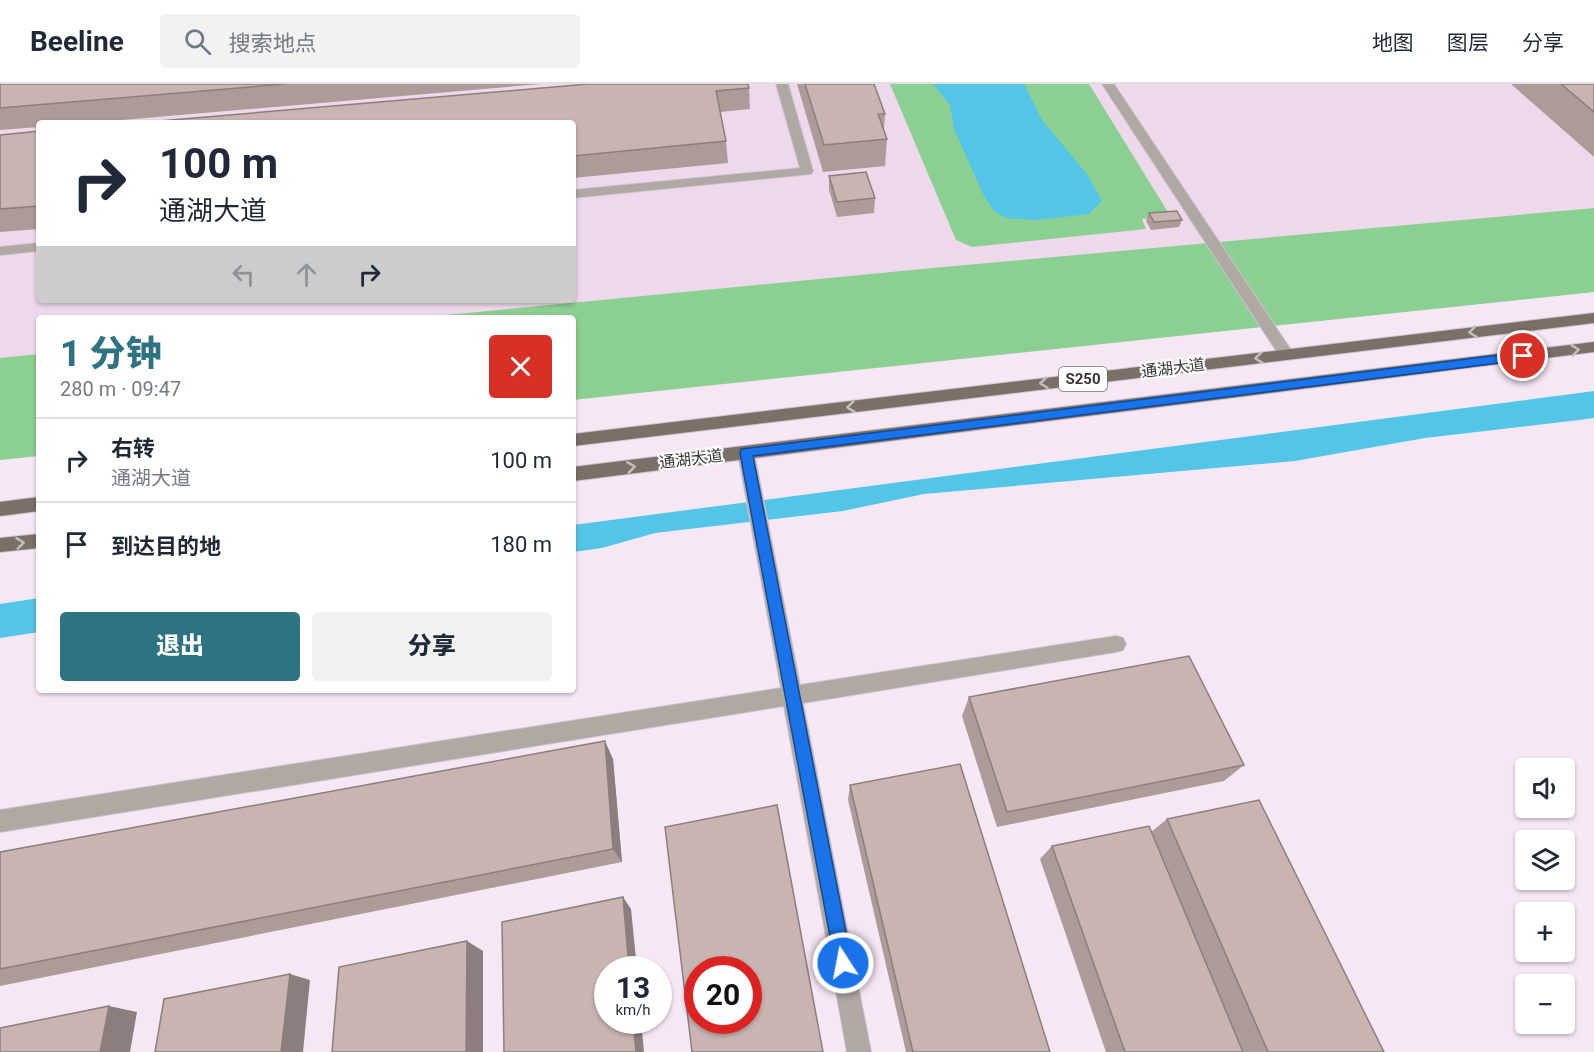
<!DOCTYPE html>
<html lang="zh">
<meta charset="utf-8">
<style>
:root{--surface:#fff;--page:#f2f2f3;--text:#1f2937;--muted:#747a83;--line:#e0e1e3;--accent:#2e7382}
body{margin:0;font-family:Roboto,"Noto Sans SC",sans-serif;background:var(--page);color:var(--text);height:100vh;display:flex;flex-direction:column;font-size:22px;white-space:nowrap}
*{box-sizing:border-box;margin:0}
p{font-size:20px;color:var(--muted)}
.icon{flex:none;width:33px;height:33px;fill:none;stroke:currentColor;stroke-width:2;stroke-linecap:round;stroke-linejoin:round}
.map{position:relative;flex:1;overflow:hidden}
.side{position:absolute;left:36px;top:231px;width:540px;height:378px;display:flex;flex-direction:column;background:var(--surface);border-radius:6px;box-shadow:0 2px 4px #0004}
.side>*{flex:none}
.guide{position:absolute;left:36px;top:36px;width:540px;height:183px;border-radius:6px;box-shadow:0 2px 4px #0004;background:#fff;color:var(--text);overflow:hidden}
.controls{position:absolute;left:1515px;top:674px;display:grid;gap:12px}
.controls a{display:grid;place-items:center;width:60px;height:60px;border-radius:6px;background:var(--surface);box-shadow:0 2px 4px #0004;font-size:30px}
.speed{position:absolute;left:594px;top:872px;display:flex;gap:12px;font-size:30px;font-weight:700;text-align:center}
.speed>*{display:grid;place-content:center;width:78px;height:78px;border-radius:50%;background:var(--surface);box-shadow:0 2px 4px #0004;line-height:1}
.speed small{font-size:15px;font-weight:400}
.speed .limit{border:9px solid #d22;background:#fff;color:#111}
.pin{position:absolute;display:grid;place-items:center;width:51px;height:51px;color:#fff;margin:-26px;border:3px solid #fff;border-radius:50%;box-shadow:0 2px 6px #0007}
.me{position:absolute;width:66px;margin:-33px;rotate:349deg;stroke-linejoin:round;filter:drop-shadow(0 0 4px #0008)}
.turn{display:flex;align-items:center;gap:21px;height:126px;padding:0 24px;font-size:27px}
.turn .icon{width:78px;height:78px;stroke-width:2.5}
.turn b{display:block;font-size:42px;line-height:51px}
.lanes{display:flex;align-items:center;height:57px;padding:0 24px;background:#0003;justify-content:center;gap:30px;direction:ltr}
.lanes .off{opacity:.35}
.round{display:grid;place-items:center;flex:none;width:63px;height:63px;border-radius:6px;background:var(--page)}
.head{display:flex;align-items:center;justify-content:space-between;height:102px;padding:0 24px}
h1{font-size:36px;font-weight:800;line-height:45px;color:var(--accent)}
.action{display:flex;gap:12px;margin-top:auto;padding:12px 24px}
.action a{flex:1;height:69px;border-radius:6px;background:var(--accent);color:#fff;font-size:24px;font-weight:800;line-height:69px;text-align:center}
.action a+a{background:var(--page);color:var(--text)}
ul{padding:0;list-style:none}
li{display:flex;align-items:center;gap:18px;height:84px;padding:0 24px;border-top:2px solid var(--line)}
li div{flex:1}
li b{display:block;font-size:22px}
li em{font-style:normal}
header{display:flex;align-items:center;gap:36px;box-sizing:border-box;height:84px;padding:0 30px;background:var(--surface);border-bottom:2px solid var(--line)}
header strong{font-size:28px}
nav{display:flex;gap:33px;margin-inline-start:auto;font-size:21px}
.search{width:420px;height:54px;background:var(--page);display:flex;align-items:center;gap:15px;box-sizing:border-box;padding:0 21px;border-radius:6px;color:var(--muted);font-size:22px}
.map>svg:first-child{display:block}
</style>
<header>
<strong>Beeline</strong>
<div class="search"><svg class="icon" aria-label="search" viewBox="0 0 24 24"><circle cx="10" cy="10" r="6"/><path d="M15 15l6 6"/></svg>搜索地点</div>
<nav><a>地图</a><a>图层</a><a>分享</a></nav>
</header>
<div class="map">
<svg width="1594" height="968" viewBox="0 0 1594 968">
<rect width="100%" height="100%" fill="#f6e7f4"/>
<path fill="#eed9ec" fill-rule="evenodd" d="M 0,0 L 1594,0 L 1594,124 L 932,184 L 414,234 L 39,234 L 39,270 L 0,274 ZM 39,39 L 573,39 L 573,216 L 39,216 Z"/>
<path fill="#8bcf92" d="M 890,0 L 1089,0 L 1171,133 L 1142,135 L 1146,145 L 972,163 L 956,156 Z
M 1594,124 L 1594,208 L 573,316 L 573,234 L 414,234 L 932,184 Z
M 39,270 L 39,372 L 0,376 L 0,274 Z"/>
<path fill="#53c5e7" d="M 933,0 L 1024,0 L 1042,36 L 1086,89 L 1102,117 L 1089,130 L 1036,136 L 1007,134 L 995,128 L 985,114 L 954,45 L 950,21 Z
M 1594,307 L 1594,334 L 1579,336 L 1425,354 L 1295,377 L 924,410 L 843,427 L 655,449 L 602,464 L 573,468 L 573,441 Z
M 39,514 L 39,548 L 0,554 L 0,520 Z"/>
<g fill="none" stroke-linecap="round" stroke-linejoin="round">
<g stroke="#d0c3cf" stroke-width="2">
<path id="lane" d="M 776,0 L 788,0 L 813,87 L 811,90 L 573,114 L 573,106 L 800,84 Z
M 1102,0 L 1114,0 L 1291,266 L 1294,270 L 1291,274 L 1281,274 Z
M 39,159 L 39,167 L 0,171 L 0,163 Z
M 746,363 L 754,369 L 800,601 L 1116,552 L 1123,554 L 1126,560 L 1123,566 L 1116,568 L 803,619 L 871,968 L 847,968 L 784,622 L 0,748 L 0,726 L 781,604 L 738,369 Z"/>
</g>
<g stroke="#d0c3cf" stroke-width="2">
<path id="primary" d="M 1594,229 L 1594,239 L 573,362 L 573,350 Z
M 1594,258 L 1594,268 L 573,397 L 573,383 Z
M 39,413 L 39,427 L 0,432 L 0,418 Z
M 39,450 L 39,464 L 0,468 L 0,454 Z"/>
</g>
<use href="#lane" fill="#afa8a3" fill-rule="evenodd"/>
<use href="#primary" fill="#7b7067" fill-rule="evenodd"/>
</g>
<path fill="#ac9b98" d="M 0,0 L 541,0 L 87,39 L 39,39 L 39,43 L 0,46 Z
M 797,0 L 874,0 L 885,30 L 884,46 L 887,55 L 885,82 L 823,88 Z
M 1511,0 L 1594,0 L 1594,73 Z
M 749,4 L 750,25 L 720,28 L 726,57 L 728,79 L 573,94 L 573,39 L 136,39 Z
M 39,47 L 39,145 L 0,148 L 0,51 Z
M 829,92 L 875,114 L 874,129 L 837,133 L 829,106 Z
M 1149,129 L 1182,136 L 1179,143 L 1151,146 L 1146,137 Z
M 969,613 L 1244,681 L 1224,697 L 997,743 L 962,632 Z
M 613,675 L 622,778 L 0,902 L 0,768 Z
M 850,701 L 1050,968 L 906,968 L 848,716 Z
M 1167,735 L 1384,968 L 1106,968 L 1040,775 L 1052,762 L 1151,748 Z"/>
<path fill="#8c7e7c" d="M 605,657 L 613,675 L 622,778 L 613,765 Z
M 623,813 L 631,825 L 637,885 L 629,885 Z
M 467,857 L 483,867 L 483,968 L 466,968 Z
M 290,890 L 310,896 L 303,968 L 281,968 Z
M 109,922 L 137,928 L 130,968 L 100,968 Z
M 633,936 L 641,936 L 644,968 L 636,968 Z"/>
<path fill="#c8b4b1" stroke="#8c7e7c" stroke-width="1.5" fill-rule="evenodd" d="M 0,0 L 285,0 L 0,24 Z
M 588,0 L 748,0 L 749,4 L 716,7 L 726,57 L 573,72 L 573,39 L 136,39 Z
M 805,0 L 874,0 L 885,30 L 878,30 L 887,55 L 824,61 Z
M 1561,0 L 1594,0 L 1594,28 Z
M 39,47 L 39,122 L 0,125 L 0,51 Z
M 866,88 L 875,114 L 837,118 L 829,92 Z
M 1177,127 L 1182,136 L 1154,138 L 1149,129 Z
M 1189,572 L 1244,681 L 1007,728 L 969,613 Z
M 605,657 L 613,765 L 0,885 L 0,768 Z
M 960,680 L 1050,968 L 913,968 L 850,701 Z
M 1259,716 L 1384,968 L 1268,968 L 1167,735 Z
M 777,721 L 823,968 L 692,968 L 665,743 ZM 698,885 L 748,885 L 748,936 L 698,936 Z
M 1149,742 L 1243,968 L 1125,968 L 1052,762 Z
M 623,813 L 629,885 L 608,885 L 608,936 L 633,936 L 636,968 L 504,968 L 502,838 Z
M 467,857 L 466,968 L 332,968 L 339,883 Z
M 290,890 L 281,968 L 155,968 L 164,915 Z
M 109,922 L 100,968 L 0,968 L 0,944 Z"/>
<defs><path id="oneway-chevron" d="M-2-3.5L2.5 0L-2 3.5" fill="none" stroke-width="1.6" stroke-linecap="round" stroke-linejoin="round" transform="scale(1.5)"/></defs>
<g stroke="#c4bfbb">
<use href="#oneway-chevron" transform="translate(1473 248) rotate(173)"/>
<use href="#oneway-chevron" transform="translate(1575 266) rotate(-7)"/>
<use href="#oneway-chevron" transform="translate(1259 274) rotate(173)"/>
<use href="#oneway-chevron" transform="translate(1044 299) rotate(173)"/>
<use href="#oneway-chevron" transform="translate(851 323) rotate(173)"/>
<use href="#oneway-chevron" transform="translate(631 383) rotate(-7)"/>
<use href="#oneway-chevron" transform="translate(20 459) rotate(-7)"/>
</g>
<path fill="#1a73e8" stroke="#114b97" stroke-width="1.5" d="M 1523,268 L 1529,272 L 1523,276 L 753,372 L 852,879 L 849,885 L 843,888 L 836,885 L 740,369 L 741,365 Z"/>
<g text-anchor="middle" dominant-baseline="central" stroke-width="4.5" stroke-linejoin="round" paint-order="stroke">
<rect fill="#fff" stroke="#757174" stroke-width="1.5" x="1059" y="283" width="48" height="24" rx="4.5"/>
<g font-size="15" font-weight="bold" fill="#3a3439">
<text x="1083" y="295">S250</text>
</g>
<g font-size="16" fill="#3a3439" stroke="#fff">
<text transform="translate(1173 284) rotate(-7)">通湖大道</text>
<text transform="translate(691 375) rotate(-7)">通湖大道</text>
</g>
</g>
</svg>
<div class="controls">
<a><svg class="icon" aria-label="sound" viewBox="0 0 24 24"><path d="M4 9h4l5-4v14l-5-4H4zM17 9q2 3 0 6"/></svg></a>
<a><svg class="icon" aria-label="layers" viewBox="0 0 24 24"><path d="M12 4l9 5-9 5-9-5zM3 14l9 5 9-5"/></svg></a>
<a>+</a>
<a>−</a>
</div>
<div class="speed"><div>13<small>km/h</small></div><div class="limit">20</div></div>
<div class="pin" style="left:1523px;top:272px;background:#d93025"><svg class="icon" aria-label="arrive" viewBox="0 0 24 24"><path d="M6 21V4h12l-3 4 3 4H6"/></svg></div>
<svg class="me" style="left:843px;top:879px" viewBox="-20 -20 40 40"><circle r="17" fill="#1a73e8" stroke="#fff" stroke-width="3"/><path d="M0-11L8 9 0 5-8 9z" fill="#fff"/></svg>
<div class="guide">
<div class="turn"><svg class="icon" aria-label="right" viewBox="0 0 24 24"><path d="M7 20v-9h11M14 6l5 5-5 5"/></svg><div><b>100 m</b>通湖大道</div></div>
<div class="lanes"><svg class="icon off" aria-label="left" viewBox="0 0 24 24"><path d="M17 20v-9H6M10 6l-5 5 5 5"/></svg><svg class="icon off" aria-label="ahead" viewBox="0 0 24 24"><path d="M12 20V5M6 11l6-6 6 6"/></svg><svg class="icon" aria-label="right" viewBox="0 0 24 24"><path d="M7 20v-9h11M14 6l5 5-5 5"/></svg></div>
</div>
<section class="side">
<div class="head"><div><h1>1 分钟</h1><p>280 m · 09:47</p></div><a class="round" style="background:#d93025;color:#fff"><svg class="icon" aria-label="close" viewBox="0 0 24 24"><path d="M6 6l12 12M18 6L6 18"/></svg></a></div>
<ul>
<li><svg class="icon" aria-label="right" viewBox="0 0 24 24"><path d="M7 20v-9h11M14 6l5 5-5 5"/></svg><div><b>右转</b><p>通湖大道</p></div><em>100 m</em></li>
<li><svg class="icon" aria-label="arrive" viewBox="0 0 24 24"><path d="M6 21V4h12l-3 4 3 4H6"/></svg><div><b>到达目的地</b></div><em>180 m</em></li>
</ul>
<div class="action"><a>退出</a><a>分享</a></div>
</section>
</div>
